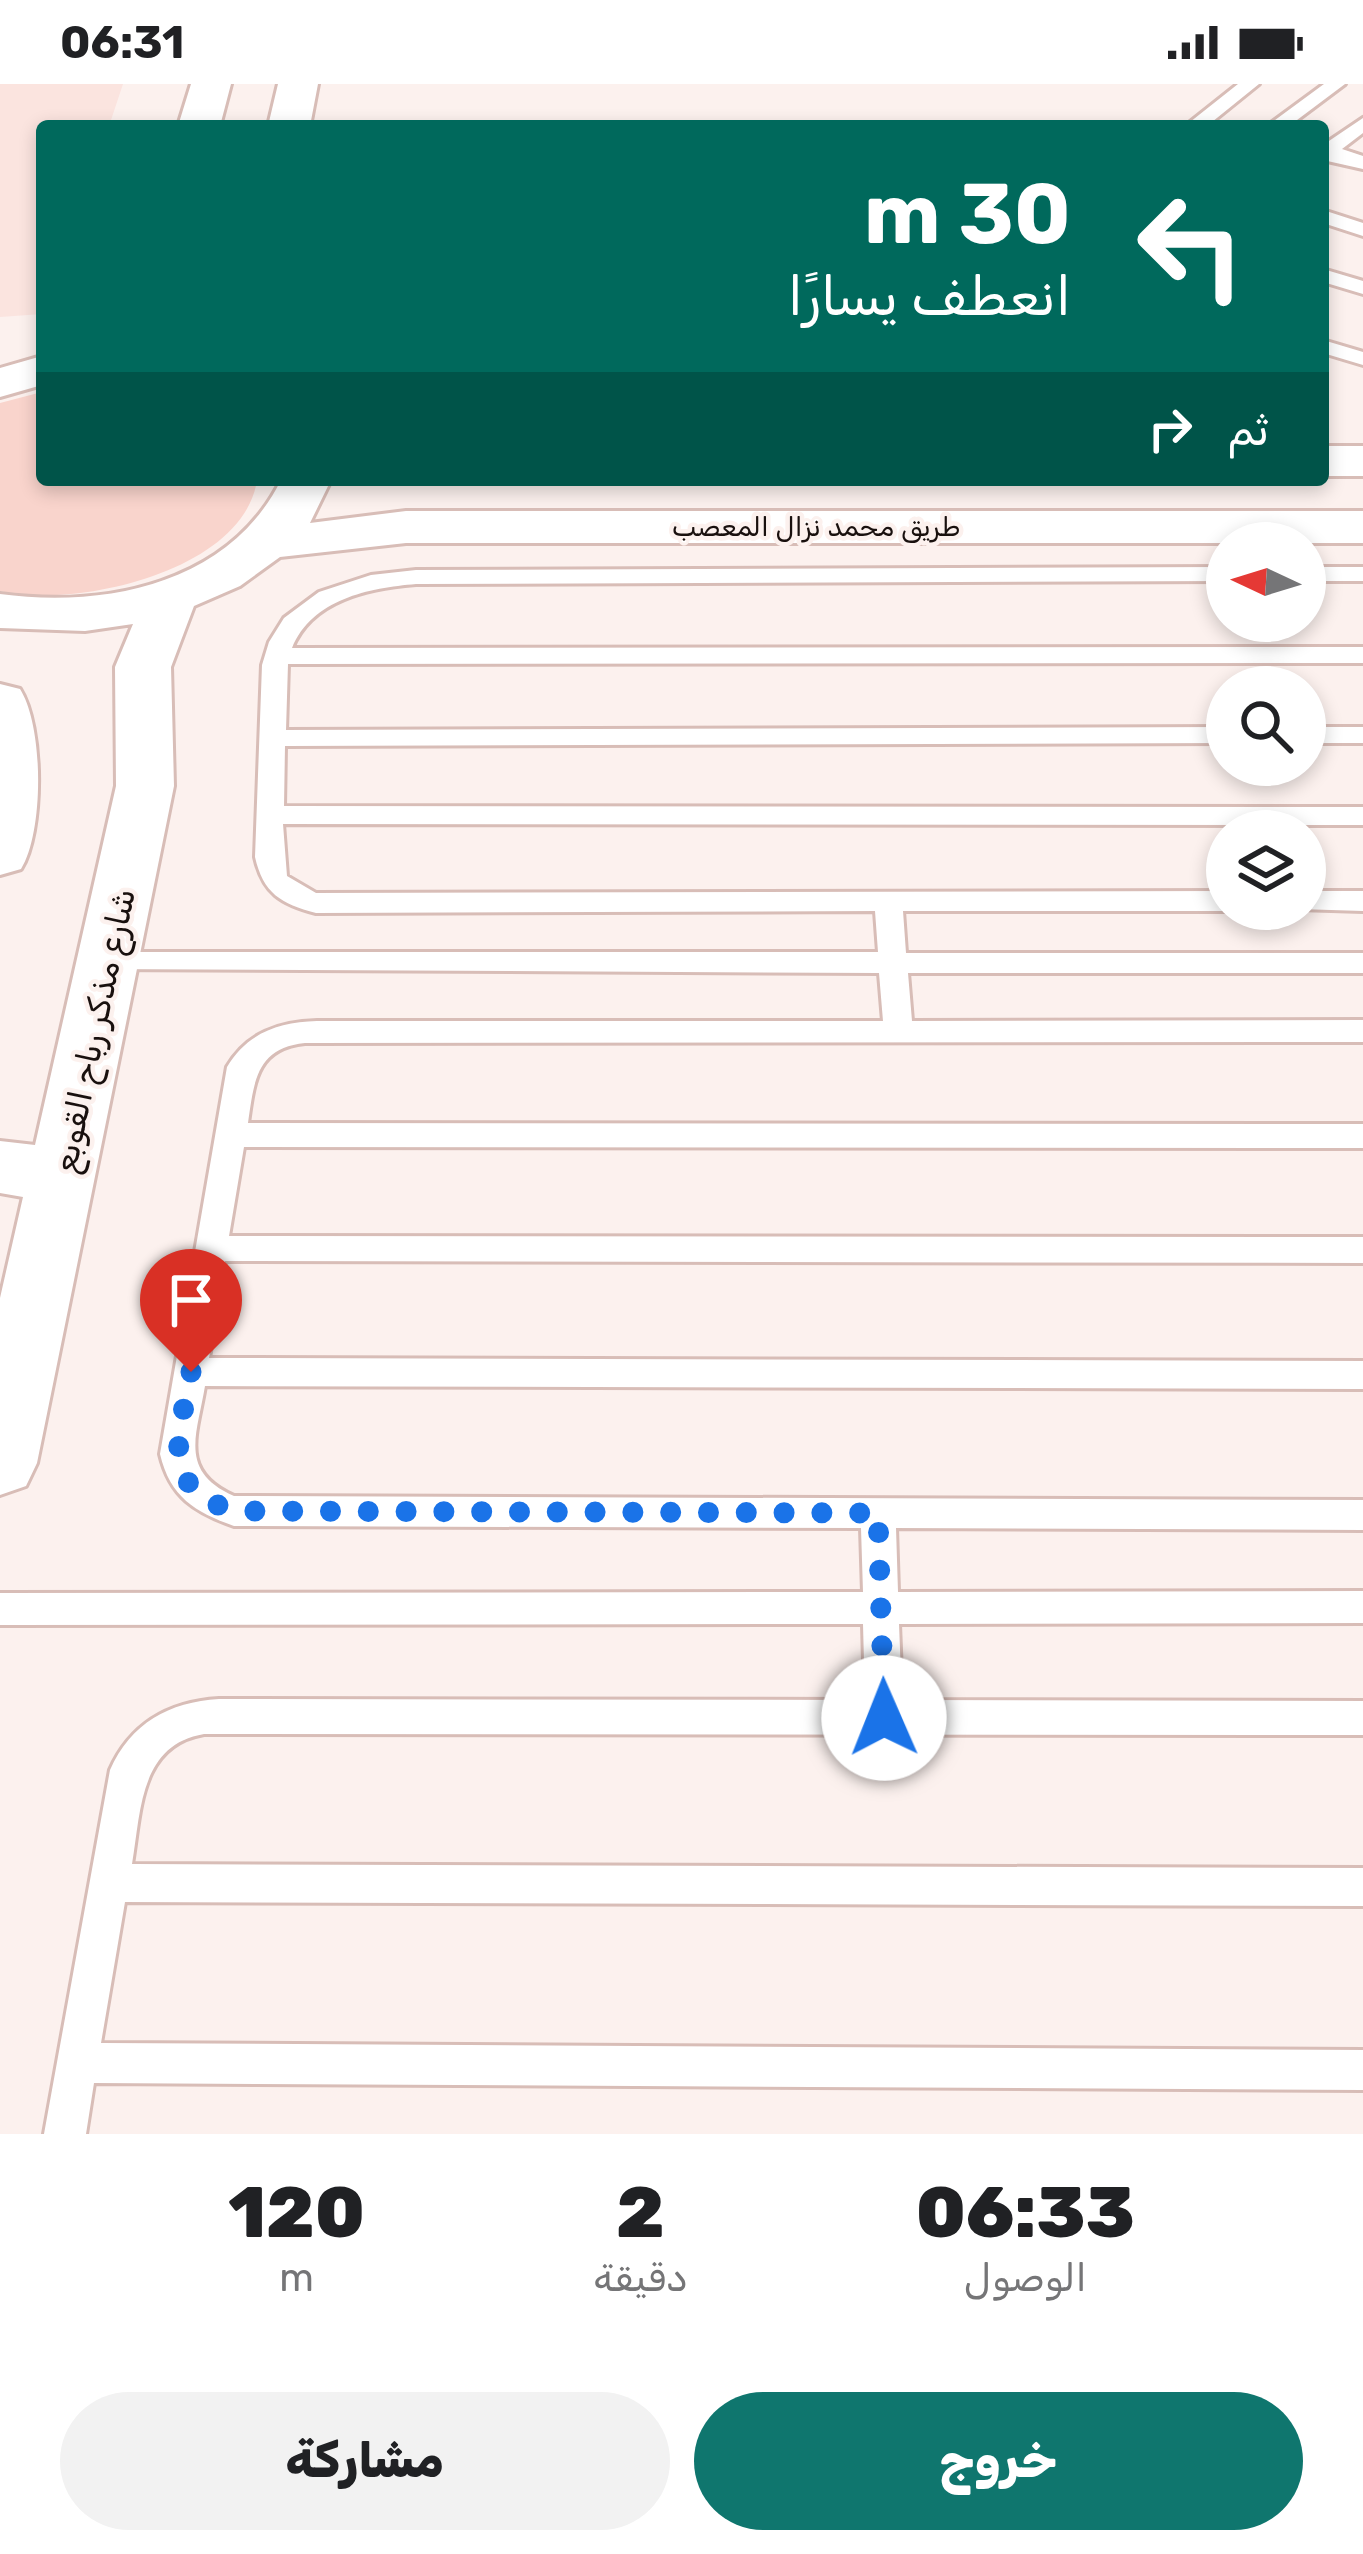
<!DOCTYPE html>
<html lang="ar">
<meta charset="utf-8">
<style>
:root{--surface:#fff;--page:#f2f2f2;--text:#202124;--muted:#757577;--accent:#0f766e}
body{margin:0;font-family:Rubik,"Noto Naskh Arabic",sans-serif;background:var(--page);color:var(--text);direction:rtl;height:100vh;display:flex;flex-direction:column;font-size:45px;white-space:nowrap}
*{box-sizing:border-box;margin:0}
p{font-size:39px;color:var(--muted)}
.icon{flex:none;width:66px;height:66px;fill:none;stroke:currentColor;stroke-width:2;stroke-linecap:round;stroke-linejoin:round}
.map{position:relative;height:2050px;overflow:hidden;direction:ltr}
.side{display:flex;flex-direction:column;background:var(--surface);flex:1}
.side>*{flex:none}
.guide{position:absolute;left:36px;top:36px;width:1293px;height:366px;border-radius:12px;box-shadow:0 6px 18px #0003;direction:rtl;background:#00695c;color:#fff;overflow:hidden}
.needle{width:78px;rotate:274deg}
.fabs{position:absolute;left:1206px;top:438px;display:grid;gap:24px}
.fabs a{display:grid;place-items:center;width:120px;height:120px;border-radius:50%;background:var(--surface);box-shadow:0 6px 18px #0003;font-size:60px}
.pin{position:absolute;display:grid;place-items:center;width:102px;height:102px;color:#fff;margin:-123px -51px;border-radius:50% 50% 50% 0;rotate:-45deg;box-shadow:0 0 12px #0007}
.pin .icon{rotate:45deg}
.me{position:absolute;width:132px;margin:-66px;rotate:359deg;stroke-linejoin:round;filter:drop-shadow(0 0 9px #0008)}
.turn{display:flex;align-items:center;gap:42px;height:252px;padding:0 60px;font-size:54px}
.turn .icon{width:156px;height:156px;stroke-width:2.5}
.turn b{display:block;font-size:84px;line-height:102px}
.then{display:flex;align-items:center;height:114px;padding:0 60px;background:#0003;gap:24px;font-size:45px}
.eta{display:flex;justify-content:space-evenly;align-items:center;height:204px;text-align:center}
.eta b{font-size:72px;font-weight:800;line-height:84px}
.primary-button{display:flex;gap:24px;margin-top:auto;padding:24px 60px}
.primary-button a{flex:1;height:138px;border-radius:72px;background:var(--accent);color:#fff;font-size:48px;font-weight:800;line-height:138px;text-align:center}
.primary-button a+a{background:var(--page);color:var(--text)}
.status{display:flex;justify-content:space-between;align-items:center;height:84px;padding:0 60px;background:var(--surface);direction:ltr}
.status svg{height:33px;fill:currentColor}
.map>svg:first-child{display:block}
</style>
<div class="status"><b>06:31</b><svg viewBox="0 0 49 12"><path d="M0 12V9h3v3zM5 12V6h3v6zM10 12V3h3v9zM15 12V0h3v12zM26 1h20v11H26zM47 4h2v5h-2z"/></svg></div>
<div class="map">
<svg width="1363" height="2050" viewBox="0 0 1363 2050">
<rect width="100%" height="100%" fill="#fcf1ee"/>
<path fill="#fbe4df" d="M 0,0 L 123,0 L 109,42 L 42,42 L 42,230 L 0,233 Z"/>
<path fill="#f9d4cc" d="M 42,308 L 42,396 L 257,396 C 244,487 76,525 0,507 L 0,319 Z"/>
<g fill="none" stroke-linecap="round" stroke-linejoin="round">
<g stroke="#d8bdb7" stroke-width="6">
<path id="service" d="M 1238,0 L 1259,0 L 1207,42 L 1185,42 Z
M 1324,0 L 1345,0 L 1289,42 L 1267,42 Z
M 1363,34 L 1363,49 L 1342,65 L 1363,72 L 1363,85 L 1323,76 L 1323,61 Z
M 1323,126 L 1363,139 L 1363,152 L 1323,139 Z
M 1323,185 L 1363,197 L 1363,210 L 1323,198 Z
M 1323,256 L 1363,268 L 1363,281 L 1323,269 Z
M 1227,483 L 1227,497 L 416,500 C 369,504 312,515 292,564 L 1363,563 L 1363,579 L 288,580 L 286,646 L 1227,643 L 1227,659 L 285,662 L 284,722 L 1363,723 L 1363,741 L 283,740 L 287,792 L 316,809 L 1227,807 L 1227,825 L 1233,825 L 1227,827 L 903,827 L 906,869 L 1363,869 L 1363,889 L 908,889 L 912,937 L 1363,936 L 1363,958 L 305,959 C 256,964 254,998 248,1039 L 1363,1040 L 1363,1064 L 244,1063 L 229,1152 L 1363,1153 L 1363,1179 L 225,1177 L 209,1274 L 1363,1277 L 1363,1305 L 205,1302 C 197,1351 178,1387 234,1412 L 1363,1416 L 1363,1446 L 896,1444 L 898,1508 L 1363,1507 L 1363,1539 L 899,1540 L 902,1616 L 1363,1617 L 1363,1651 L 204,1650 C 139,1661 141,1728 132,1780 L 1363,1784 L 1363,1822 L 125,1818 L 101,1959 L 1363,1966 L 1363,2006 L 94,1999 L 86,2050 L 44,2050 L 110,1686 C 131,1639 169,1618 219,1615 L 865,1616 L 863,1540 L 0,1541 L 0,1509 L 863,1508 L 861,1444 L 234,1442 C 195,1428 170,1413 160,1370 L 227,983 C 247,949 279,938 317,937 L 883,937 L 879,889 L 99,885 L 95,878 L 109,868 L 878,868 L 875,827 L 316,829 C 281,820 263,809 255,773 L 262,581 L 269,558 L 284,534 L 319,508 L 371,491 L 416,486 Z
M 1305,483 L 1363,483 L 1363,497 L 1305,497 Z
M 1305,643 L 1363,643 L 1363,659 L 1305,659 Z
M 1305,807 L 1363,807 L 1363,827 L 1299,825 L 1305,825 Z"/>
</g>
<g stroke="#d8bdb7" stroke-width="6">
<path id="tertiary" d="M 191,0 L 231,0 L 220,42 L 178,42 Z
M 278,0 L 318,0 L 310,42 L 268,42 Z
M 42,272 L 42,301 L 0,313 L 0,284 Z
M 1323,362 L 1363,362 L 1363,392 L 1323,392 Z
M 281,396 L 331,396 L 310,439 L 406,427 L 1363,427 L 1363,459 L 406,459 L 280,473 L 240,502 L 194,522 L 171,583 L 174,702 L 37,1379 L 26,1402 L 0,1411 L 0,1214 L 23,1113 L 0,1109 L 0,1057 L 35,1061 L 116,702 L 115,583 L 133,540 L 85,547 L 0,544 L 0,510 C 106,524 229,500 281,396 Z
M 0,600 L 20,605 C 44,643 44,748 21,785 L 0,791 Z"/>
</g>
<use href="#service" fill="#fff" fill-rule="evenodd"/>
<use href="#tertiary" fill="#fff" fill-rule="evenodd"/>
</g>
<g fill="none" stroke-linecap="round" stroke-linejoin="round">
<path stroke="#1a73e8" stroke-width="21" stroke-dasharray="0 37.8" d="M 191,1288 C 180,1350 156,1403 234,1427 L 878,1429 L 884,1634"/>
</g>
<g text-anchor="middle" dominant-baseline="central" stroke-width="9" stroke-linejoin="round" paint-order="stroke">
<g font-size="27" fill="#19100e" stroke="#fcf1ee">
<text x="816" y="443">طريق محمد نزال المعصب</text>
</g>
<g font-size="33" fill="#19100e" stroke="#fcf1ee">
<text transform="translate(94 946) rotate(-78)">شارع مذكر رباح القوبع</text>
</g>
</g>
</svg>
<div class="fabs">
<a><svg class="needle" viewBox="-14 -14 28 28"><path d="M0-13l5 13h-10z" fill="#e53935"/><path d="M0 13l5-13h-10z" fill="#757577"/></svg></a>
<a><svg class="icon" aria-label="search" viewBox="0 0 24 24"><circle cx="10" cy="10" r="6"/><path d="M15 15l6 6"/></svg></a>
<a><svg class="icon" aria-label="layers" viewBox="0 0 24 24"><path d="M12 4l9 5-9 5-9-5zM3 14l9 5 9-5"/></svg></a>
</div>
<div class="pin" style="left:191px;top:1288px;background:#d93025"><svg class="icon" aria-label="arrive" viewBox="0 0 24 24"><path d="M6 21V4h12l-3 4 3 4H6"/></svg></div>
<svg class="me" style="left:884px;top:1634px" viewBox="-20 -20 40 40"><circle r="19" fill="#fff"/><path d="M0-13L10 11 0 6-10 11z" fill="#1a73e8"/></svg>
<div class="guide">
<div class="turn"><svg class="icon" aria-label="left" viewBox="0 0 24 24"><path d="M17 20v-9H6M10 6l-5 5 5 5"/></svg><div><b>30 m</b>انعطف يسارًا</div></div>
<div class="then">ثم<svg class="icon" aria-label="right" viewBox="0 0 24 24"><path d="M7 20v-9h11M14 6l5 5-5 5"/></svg></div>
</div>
</div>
<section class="side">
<div class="eta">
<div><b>06:33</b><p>الوصول</p></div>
<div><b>2</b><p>دقيقة</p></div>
<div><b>120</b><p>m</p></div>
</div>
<div class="primary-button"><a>خروج</a><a>مشاركة</a></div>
</section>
